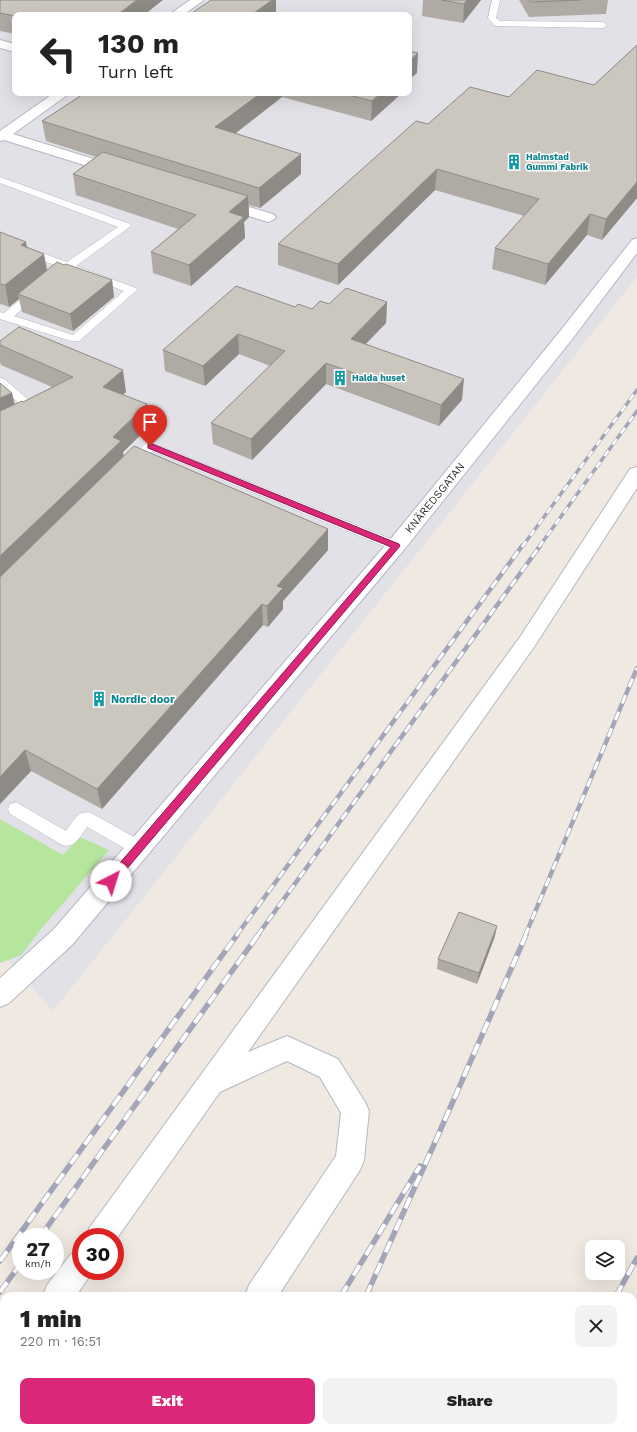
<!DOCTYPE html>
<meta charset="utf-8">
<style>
:root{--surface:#fff;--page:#f2f2f2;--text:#222;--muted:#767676;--accent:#db2777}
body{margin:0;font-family:"Work Sans",sans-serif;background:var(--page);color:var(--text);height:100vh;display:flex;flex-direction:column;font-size:15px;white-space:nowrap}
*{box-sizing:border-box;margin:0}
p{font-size:13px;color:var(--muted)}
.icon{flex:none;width:22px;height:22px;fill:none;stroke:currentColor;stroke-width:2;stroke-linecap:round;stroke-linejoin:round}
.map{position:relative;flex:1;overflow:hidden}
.drawer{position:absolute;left:0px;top:1292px;width:637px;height:140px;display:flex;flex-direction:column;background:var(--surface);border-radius:12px 12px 0 0;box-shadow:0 4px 16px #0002}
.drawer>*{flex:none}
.banner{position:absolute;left:12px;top:12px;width:400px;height:84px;border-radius:8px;box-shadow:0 4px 16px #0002;background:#fff;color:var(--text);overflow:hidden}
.buttons{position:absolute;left:585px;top:1240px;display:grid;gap:8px}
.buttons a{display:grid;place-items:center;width:40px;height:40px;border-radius:8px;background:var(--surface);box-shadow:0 4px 16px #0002;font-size:20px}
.speed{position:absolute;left:12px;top:1228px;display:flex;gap:8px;font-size:20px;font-weight:700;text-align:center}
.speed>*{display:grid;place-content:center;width:52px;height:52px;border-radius:50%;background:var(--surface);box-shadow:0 4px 16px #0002;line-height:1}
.speed small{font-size:10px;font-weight:400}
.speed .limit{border:6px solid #d22;background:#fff;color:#111}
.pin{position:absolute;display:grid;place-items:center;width:34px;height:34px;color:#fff;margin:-41px -17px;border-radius:50% 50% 50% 0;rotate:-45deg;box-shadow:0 0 4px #0007}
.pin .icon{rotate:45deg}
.me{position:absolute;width:44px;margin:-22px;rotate:40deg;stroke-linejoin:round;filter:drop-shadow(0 0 3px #0008)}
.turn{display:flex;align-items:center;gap:14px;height:84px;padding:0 20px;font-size:18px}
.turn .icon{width:52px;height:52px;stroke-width:2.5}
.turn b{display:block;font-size:28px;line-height:34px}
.round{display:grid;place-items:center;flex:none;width:42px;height:42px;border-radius:8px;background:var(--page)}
.head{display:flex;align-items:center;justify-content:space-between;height:68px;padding:0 20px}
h1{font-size:24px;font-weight:800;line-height:30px}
.button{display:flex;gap:8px;margin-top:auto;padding:8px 20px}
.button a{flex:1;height:46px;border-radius:8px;background:var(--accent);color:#fff;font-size:16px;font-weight:800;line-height:46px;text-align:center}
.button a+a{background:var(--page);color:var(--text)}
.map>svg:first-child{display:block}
</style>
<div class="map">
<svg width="637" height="1432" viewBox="0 0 637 1432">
<rect width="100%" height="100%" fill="#efe9e1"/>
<path fill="#e3e1e8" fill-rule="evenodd" d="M 0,0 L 637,0 L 637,277 L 53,1011 L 0,952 ZM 15,15 L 409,15 L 409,93 L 15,93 Z"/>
<path fill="#b6e59e" d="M 0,819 L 63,855 L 80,837 L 109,850 L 42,928 L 21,955 L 0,963 Z"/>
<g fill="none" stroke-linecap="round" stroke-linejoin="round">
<g stroke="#b4b7c1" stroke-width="1">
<path id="service" d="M 492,0 L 500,0 L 496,18 L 500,21 L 603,22 L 607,25 L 603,28 L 497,26 L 494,25 L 488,18 Z
M 0,177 L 130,224 L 131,226 L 76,266 L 136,288 L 137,290 L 79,341 L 71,341 L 0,319 L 0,312 L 4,313 L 32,290 L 40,290 L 42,292 L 40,294 L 14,316 L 73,335 L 124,291 L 69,270 L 61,274 L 57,273 L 56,271 L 60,267 L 0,245 L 0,238 L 67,262 L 118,227 L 0,183 Z
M 0,378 L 4,379 L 42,411 L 40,414 L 0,433 L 0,424 L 28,410 L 0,388 Z
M 150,442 L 401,543 L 403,546 L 401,549 L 396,551 L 391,549 L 152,451 C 145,458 137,471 127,468 L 125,465 L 127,462 L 146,443 Z
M 16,802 L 66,831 C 73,822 78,809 91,813 L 145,843 L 147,848 L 145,853 L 139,855 L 133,853 L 87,827 C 80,836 75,849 62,845 L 10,814 L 8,809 L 10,804 Z"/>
</g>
<g stroke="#b4b7c1" stroke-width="2">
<path id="minor" d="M 190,0 L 204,0 L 183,15 L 169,15 Z
M 0,40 L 15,44 L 15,52 L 0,48 Z
M 54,93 L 70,93 L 13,134 L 123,168 L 125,171 L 123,174 L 118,175 L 113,174 L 4,140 L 0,141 L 0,131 Z
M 221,199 L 273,214 L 276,217 L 273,220 L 268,222 L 216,206 L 214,203 L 216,200 Z
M 637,238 L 637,253 L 573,338 L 403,551 L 72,945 L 9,1003 L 0,1007 L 0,978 L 54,929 L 389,541 L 561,330 L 632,240 Z
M 637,467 L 637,488 L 534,647 L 248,1052 L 287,1036 L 338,1059 L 365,1102 L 369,1111 L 364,1160 L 360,1170 L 278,1296 L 245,1296 L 249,1285 L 336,1156 L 341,1113 L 320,1077 L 287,1061 L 220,1092 L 115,1241 L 115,1237 L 85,1237 L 90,1227 L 520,637 L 630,469 Z
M 81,1249 L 81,1271 L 93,1271 L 76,1296 L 43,1296 L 47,1285 L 71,1254 Z
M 4,1356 L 4,1392 L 0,1394 L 0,1358 Z
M 155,1428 L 188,1428 L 186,1432 L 153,1432 Z"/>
</g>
<use href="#service" fill="#fff" fill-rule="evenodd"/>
<use href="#minor" fill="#fff" fill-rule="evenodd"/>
<g stroke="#a3a6b8" stroke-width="3.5">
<path id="rail-far2" d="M 522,547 L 637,390
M 539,547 L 637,411"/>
</g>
<g stroke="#a3a6b8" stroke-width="4.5">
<path id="rail-far1" d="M 236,936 L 522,546
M 257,936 L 540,546
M 525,936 L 637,668"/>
</g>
<g stroke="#a3a6b8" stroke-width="5.5">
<path id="rail" d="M 40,1237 L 258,935
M 0,1261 L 237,935
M 0,1292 L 21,1263
M 341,1296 L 420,1166
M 366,1296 L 436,1140 L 526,935
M 616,1296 L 637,1258
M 244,1432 L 247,1428
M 301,1432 L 303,1428
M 545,1432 L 547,1428"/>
</g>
<use href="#rail-far2" stroke="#fff" stroke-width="2.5" stroke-dasharray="7" stroke-linecap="butt"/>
<use href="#rail-far1" stroke="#fff" stroke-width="3" stroke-dasharray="9" stroke-linecap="butt"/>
<use href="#rail" stroke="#fff" stroke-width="4" stroke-dasharray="12" stroke-linecap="butt"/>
</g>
<path fill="#afaba4" d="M 0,0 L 15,15 L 15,34 L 0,31 Z
M 423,0 L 481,0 L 463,23 L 422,16 Z
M 519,0 L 608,0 L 606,14 L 529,17 Z
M 637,45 L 637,198 L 602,240 L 587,235 L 545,285 L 492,269 L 495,248 L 524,216 L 435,190 L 338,285 L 278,265 L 278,244 L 428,124 L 509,97 L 594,85 Z
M 85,93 L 402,93 L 371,121 L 282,97 L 235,134 L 301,154 L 301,174 L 260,208 L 249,205 L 249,217 L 244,222 L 245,238 L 191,286 L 153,273 L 151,252 L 178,229 L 76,195 L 73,174 L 96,157 L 46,141 L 42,121 Z
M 0,232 L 27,247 L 47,270 L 112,280 L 114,297 L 73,331 L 22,312 L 19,299 L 9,307 L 1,304 L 0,305 Z
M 387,302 L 386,323 L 366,344 L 462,400 L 439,426 L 326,384 L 252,460 L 213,444 L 211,423 L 270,366 L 239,354 L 205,386 L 165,371 L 163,350 L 295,307 L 312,309 L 329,304 Z
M 0,341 L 126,392 L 123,395 L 150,426 L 123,452 L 124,457 L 328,529 L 328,550 L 283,601 L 283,609 L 268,627 L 263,625 L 102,809 L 31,771 L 0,804 L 12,393 L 14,404 L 23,402 L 52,387 L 1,365 L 0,362 Z
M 495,936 L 477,984 L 437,969 L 438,959 Z"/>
<path fill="#8e8b86" d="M 137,0 L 163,0 L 144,15 L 117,15 Z
M 272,0 L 276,0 L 276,15 L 254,15 L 254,13 Z
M 467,0 L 481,0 L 463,23 L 464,4 Z
M 418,53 L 417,73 L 410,79 L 409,86 L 409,61 Z
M 261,93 L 282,93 L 282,97 L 216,148 L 215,127 Z
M 381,93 L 402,93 L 371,121 L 372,101 Z
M 301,154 L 301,174 L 260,208 L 259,188 Z
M 437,169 L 435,190 L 338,285 L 338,264 Z
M 637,182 L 637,198 L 602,240 L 606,219 Z
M 248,196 L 249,217 L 244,222 L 245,238 L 191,286 L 189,265 L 229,212 Z
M 590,214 L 587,235 L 545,285 L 548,264 Z
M 26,242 L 30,263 L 21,245 Z
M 44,254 L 48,275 L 18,294 L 19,299 L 9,307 L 5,285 Z
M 112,280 L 114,297 L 73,331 L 70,314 Z
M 387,302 L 386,323 L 351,359 L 351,339 Z
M 238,334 L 239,354 L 205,386 L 203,366 Z
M 326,363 L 326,384 L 252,460 L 251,439 Z
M 123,370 L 126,392 L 106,409 L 103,387 Z
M 464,379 L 462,400 L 439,426 L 441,405 Z
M 12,393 L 17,414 L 0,422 L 0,398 Z
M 147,404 L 150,426 L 123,452 L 124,462 L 0,583 L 0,556 L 113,437 Z
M 328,529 L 328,550 L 283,601 L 283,609 L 268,627 L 267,606 L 277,586 Z
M 262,604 L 263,625 L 102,809 L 97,789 Z
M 25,750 L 31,771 L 0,804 L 0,777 Z
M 497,926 L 495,936 L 477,984 L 479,973 Z"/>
<path fill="#cbc7bf" stroke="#8e8b86" d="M 0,0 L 137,0 L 117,15 L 15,15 L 15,16 L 0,13 Z
M 211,0 L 272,0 L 254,13 L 264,15 L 189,15 Z
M 442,0 L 467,0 L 464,4 Z
M 529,0 L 581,0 L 530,2 Z
M 637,45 L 637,182 L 606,219 L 590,214 L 548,264 L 495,248 L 539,199 L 437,169 L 338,264 L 278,244 L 416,121 L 428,124 L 470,87 L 509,97 L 537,70 L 594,85 Z
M 409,51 L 418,53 L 409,61 Z
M 85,93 L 261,93 L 215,127 L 301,154 L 259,188 L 42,121 Z
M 341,93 L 381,93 L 372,101 Z
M 103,152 L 248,196 L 229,212 L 244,217 L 189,265 L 151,252 L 196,215 L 73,174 Z
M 0,232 L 26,242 L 21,245 L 44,254 L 5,285 L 0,284 Z
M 57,262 L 64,265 L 66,264 L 112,280 L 70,314 L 18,294 Z
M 236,286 L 295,307 L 298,304 L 312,309 L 320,301 L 329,304 L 346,288 L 387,302 L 351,339 L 464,379 L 441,405 L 326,363 L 251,439 L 211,423 L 285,351 L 238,334 L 203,366 L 163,350 Z
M 19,327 L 123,370 L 103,387 L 147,404 L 113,437 L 121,441 L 0,556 L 0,411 L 22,401 L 23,402 L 73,377 L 0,345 L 0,341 Z
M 0,383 L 12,393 L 0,398 Z
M 134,446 L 328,529 L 277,586 L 283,588 L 267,606 L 262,604 L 97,789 L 25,750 L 0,777 L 0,577 Z
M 459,912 L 497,926 L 479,973 L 438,959 Z"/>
<path fill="#db2777" stroke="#8e194d" d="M 150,443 L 399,544 L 400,546 L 114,884 L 111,886 L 107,884 L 106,881 L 107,878 L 391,547 L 148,448 L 148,444 Z"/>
<defs>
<g id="building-bare" transform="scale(1.2)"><path d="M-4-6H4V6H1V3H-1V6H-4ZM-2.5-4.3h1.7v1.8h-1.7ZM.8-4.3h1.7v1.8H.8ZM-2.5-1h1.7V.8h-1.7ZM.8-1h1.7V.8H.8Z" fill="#0f9aa8" stroke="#fff" stroke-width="2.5" paint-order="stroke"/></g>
</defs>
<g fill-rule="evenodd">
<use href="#building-bare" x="514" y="162"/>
<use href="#building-bare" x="340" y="378"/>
<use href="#building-bare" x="99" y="699"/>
</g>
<g text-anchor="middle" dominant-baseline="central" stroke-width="3" stroke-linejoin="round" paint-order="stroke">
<g font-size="9" font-weight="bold" fill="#0d838f" stroke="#fff" text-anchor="start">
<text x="526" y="157">Halmstad<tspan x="526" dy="10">Gummi Fabrik</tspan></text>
<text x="352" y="378">Halda huset</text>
</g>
<g font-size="11" fill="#2e2e2e" stroke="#fff">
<text transform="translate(435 498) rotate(-51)">KNÄREDSGATAN</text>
</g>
<g font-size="11" font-weight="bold" fill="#0d838f" stroke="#fff" text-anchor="start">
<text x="111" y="699">Nordic door</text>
</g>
</g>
</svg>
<div class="buttons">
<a><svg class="icon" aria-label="layers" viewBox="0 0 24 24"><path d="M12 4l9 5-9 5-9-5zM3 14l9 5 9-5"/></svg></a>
</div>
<div class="speed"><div>27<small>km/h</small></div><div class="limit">30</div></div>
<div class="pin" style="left:150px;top:446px;background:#d93025"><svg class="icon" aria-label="arrive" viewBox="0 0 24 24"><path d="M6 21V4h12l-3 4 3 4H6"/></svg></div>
<svg class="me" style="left:111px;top:881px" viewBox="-20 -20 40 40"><circle r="19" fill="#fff"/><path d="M0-13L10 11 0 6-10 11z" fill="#db2777"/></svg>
<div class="banner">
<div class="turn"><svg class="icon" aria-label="left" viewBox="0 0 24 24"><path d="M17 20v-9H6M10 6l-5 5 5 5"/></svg><div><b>130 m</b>Turn left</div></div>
</div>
<section class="drawer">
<div class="head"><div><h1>1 min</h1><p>220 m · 16:51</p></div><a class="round"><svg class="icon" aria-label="close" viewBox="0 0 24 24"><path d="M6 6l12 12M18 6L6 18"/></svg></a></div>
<div class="button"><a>Exit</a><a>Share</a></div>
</section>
</div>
